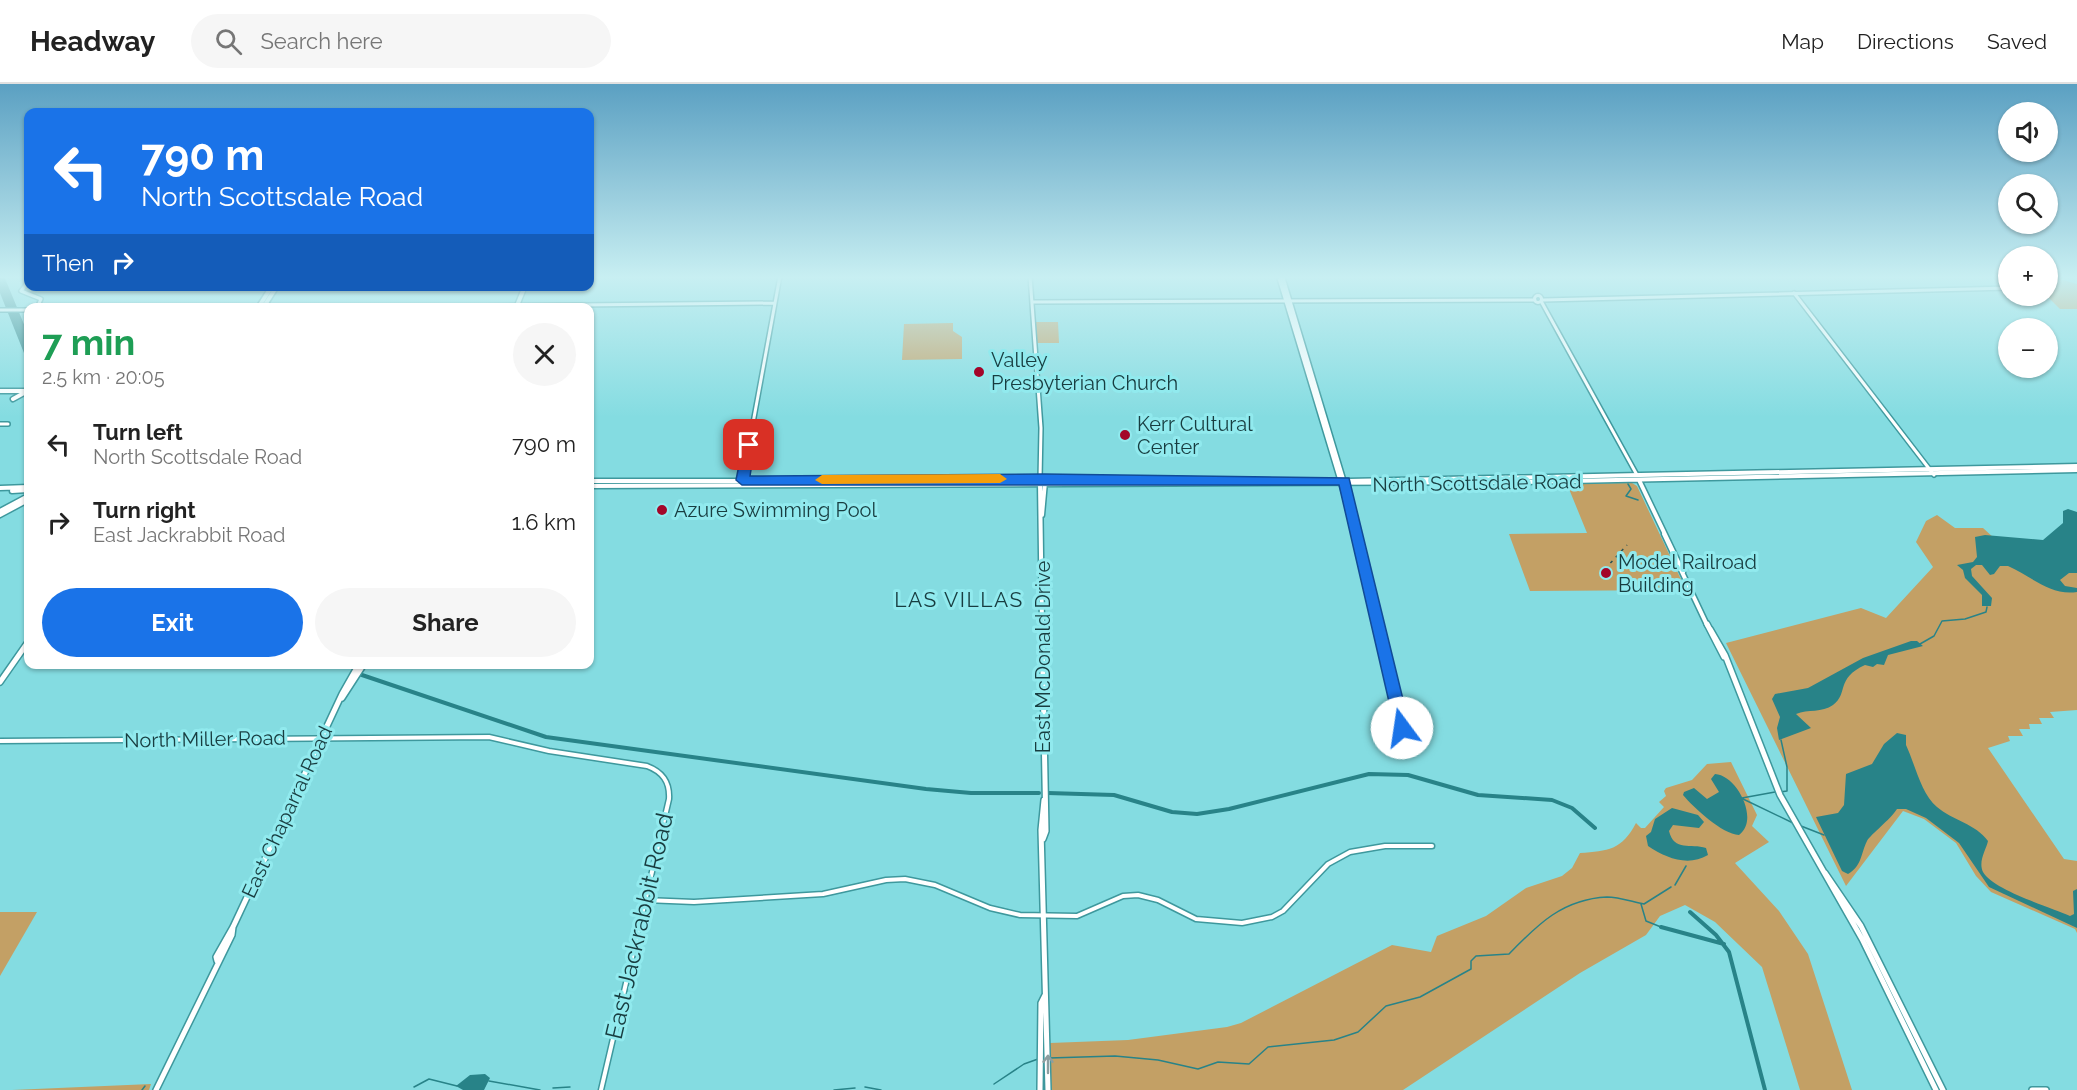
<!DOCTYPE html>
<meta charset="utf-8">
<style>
:root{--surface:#fff;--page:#f6f6f6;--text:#222;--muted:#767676;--line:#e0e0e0;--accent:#1a73e8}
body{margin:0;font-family:Raleway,sans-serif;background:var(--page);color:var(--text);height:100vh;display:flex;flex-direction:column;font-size:22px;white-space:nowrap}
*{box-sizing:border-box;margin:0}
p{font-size:20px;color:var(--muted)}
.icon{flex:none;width:33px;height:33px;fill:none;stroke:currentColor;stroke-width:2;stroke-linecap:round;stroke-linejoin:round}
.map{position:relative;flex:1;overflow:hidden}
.panel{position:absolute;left:24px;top:219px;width:570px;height:366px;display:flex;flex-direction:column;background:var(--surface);border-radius:12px;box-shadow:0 2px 4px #0004}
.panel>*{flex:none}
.hud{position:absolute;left:24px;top:24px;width:570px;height:183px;border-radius:12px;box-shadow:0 2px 4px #0004;background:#1a73e8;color:#fff;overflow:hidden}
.fabs{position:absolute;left:1998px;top:18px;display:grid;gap:12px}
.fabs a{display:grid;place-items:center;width:60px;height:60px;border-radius:50%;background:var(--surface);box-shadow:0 2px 4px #0004;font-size:30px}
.pin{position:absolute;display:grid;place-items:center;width:51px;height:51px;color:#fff;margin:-26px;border-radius:12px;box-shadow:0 3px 9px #0006}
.me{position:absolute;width:66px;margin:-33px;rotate:346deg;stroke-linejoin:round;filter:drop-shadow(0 0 4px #0008)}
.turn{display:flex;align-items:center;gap:21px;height:126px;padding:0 18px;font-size:27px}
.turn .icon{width:78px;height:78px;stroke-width:2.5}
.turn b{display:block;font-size:42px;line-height:51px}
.then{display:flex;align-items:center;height:57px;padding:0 18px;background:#0003;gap:12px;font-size:22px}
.round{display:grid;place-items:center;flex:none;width:63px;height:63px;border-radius:32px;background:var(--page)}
.overview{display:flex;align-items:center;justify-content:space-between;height:102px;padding:0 18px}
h1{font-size:36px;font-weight:700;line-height:45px;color:#1e9e55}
.primary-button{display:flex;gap:12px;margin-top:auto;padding:12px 18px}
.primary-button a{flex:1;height:69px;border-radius:36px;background:var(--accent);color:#fff;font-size:24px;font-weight:700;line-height:69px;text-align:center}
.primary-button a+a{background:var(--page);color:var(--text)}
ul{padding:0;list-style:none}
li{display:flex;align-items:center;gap:18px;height:78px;padding:0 18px}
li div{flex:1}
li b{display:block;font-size:22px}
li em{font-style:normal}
header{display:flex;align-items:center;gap:36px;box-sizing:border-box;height:84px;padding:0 30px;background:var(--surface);border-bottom:2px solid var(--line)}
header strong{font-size:28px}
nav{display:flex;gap:33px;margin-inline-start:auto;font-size:21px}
.search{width:420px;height:54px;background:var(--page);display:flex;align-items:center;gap:15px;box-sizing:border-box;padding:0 21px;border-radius:33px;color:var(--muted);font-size:22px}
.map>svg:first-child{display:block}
</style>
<header>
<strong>Headway</strong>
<div class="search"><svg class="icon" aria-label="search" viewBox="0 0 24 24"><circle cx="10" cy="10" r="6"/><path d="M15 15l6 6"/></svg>Search here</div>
<nav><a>Map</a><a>Directions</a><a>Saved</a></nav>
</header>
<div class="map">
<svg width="2077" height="1006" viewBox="0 0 2077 1006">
<rect width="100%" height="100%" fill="#84dce1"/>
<path fill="#c3a065" d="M 2060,195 L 2077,200 L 2077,225 L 2060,225 L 2047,212 L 2048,201 Z
M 1035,238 L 1058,238 L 1059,259 L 1037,259 Z
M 953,239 L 953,247 L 962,253 L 962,275 L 902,276 L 904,240 Z
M 1632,399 L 1637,402 L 1686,506 L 1530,507 L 1509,450 L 1587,449 L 1567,400 Z
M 1937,431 L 1955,444 L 1983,444 L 2017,475 L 2077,485 L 2077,626 L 2050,628 L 2054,634 L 2039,634 L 2042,640 L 2029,640 L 2030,645 L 2019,645 L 2023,652 L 2008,652 L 2010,657 L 1988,664 L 2064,775 L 2077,777 L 2077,849 L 2075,845 L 1991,808 L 1976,792 L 1956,759 L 1924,735 L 1903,727 L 1846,802 L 1726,559 L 1861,524 L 1886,534 L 1933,483 L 1916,458 L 1926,437 Z
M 1731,678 L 1757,731 L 1752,742 L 1769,758 L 1735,779 L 1779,827 L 1808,870 L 1852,1006 L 1800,1006 L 1762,883 L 1715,838 L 1685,821 L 1660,832 L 1646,851 L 1580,889 L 1403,1006 L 1050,1006 L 1050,959 L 1128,956 L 1227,943 L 1241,939 L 1392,861 L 1431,868 L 1437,852 L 1486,832 L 1526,804 L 1562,792 L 1572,784 L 1580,769 C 1608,767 1622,766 1636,739 L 1641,744 L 1645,744 L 1664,723 L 1659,718 L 1666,712 L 1664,707 L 1666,704 L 1692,696 L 1707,680 Z
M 0,828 L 37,828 L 0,892 Z
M 151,1000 L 149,1006 L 12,1006 Z"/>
<path fill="#288388" d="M 0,192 L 4,192 L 28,250 L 28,279 L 0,209 Z
M 2068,425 L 2077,428 L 2077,489 L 2069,489 L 2060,496 L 2065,502 L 2077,504 L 2077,508 C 2050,512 2031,492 2008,482 L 2000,482 L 1994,490 L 1990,491 L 1982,481 L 1976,481 L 1971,485 L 1972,492 L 1992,514 L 1991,522 L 1982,522 L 1982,511 L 1965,494 L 1963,486 L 1957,481 L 1973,478 L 1977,473 L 1975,453 L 1985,451 L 2043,456 L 2063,439 L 2063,427 Z
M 1911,557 L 1917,557 L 1923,562 L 1888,571 L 1884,581 L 1877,580 L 1873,583 L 1865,581 C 1835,595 1849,609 1833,621 C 1822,629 1808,625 1796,630 L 1811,644 L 1779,656 L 1777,644 L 1780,633 L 1772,615 L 1775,610 L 1808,604 L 1863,574 Z
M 1897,649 L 1906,651 L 1906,661 C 1915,680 1921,710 1937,723 C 1952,736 1976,740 1988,757 C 1986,766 1978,777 1983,788 C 1993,806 2050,823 2070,832 L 2074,830 L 2073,807 L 2077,805 L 2077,844 L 1989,803 L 1959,759 L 1926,734 L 1906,725 L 1897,725 C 1890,736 1871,750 1867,757 C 1861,769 1862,782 1848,790 L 1842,787 L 1816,733 L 1838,729 L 1844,721 L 1846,690 L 1872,680 L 1884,660 Z
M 1715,690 C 1737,691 1760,736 1739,751 C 1722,750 1694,724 1683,711 L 1684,708 L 1694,704 L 1707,715 L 1719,708 L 1711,695 Z
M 1672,724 L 1698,731 L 1704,738 L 1699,744 L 1673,741 L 1669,747 C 1674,768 1691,759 1706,764 L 1708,771 C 1688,783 1666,774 1648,762 L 1646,752 L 1651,748 L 1655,735 Z
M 485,990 L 490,994 L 484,1006 L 463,1006 L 456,1002 L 470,991 Z"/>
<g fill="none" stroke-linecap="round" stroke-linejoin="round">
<path stroke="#288388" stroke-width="1.5" d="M 1628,400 L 1631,405 L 1626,412 L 1638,416
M 1920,560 L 1934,552 L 1942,537 L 1965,535 L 1986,528 L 1987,523
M 1780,708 L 1787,707 L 1787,683 L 1781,656
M 1741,714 L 1793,739
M 1742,714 L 1775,708
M 1801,742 L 1824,751
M 1675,801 L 1686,782
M 1641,820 L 1646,837 L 1661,843
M 1049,974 L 1115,972 L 1158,976 L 1198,985 L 1218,978 L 1249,980 L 1268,963 L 1334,956 L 1358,948 L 1386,922 L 1420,913 L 1471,885 L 1471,877 L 1476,872 L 1509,870 C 1538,840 1563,815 1607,813 C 1619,813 1633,818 1644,820 L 1671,803
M 489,997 L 540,1006
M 994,1000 L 1024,980 L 1038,975
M 414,1003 L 429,995 L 457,1002
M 865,1003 L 881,1006
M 553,1004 L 570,1003
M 142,1006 L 145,1002
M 834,1006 L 855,1004"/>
<path stroke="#288388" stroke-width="4" d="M 359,590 L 546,653 L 926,705 L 971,709 L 1039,709
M 1048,709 L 1114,711 L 1172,728 L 1197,730 L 1229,725 L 1369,690 L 1408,691 L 1478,711 L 1552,716 L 1572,724 L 1595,744
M 1690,828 L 1716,851 L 1729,868 L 1765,1006
M 1661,843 L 1724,860"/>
<g stroke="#3e989d" stroke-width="6">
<path id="minor-far1" d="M 1030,192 L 1041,344 L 1040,395
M 28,198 L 21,207 L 41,215 L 37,224
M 1794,209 L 1934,391
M1534.5 215a3.5 3.5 0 1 1 7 0a3.5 3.5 0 1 1-7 0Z
M 1543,216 L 2008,204
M 1541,217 L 1637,391
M 1032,218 L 1535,216
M 265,223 L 286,223
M 286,224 L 775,219
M 0,226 L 28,226
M 0,340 L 8,340
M 746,379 L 749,365
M 742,399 L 780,192"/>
</g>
<g stroke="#3e989d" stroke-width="7">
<path id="minor" d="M 0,657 L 489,653 L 549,667 L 647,682 C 663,688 670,698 669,715 L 601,1006
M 645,816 L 694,818 L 823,810 L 886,796 L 905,795 L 935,801 L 990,824 L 1020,831 L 1077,832 L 1123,812 L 1138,811 L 1158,816 L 1196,835 L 1242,839 L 1272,833 L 1283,827 L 1328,780 L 1350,768 L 1385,762 L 1432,762"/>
</g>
<g stroke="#3e989d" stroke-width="7">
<path id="major-far1" d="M 1282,192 L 1346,405 L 1378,541
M 1280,196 L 1350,428
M 258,224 L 272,202
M 263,224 L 277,202
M 516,224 L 525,202
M 0,307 L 28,307
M 13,315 L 24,309
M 1639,396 L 1683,488
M 590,397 L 1348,397 L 2077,382
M 1040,399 L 1042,541
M 590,402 L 1519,398 L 2077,386
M 0,404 L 28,403
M 12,407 L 28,406
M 0,427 L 28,412
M 0,431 L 28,416
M 1042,431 L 1045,398
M 1664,450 L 1707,541"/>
</g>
<g stroke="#3e989d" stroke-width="8">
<path id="major" d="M 1042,540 L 1046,747 L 1043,755
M 1378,540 L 1402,644
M 1707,540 L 1724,573
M 1710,545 L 1725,571 L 1780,711 L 1862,855 L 1936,1006
M 0,598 L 28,558
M 342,614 L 364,580
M 1044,716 L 1041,746 L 1048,1006
M 1825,789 L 1861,842 L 1943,1006
M 217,877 L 216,873 L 233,843 L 342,610 L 359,580
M 156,1006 L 232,851 L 233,843
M 1040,1006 L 1041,919 L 1045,911
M 2032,1006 L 2046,1006"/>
</g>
<use href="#minor-far1" stroke="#fff" stroke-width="3"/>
<use href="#minor" stroke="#fff" stroke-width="4"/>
<use href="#major-far1" stroke="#fff" stroke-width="4"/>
<use href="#major" stroke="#fff" stroke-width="5"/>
<path stroke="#255053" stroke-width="1.5" stroke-dasharray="3 5" stroke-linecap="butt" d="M 1605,485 L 1627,461"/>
</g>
<defs><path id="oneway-shaft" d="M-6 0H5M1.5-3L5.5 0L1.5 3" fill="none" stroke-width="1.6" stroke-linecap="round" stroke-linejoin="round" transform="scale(1.5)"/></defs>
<use stroke="#8c9ea0" href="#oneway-shaft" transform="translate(1048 980) rotate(-90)"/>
<linearGradient id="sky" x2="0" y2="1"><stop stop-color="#5ba0c2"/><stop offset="0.58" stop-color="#c8eff2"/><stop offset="1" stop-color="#c8eff2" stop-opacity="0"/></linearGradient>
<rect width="2077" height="333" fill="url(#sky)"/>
<path fill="#1a73e8" stroke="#114b97" stroke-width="1.5" d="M 749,357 L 755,361 L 750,392 L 1044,390 L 1349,394 L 1410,644 L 1402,650 L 1395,644 L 1339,401 L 742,401 L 736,396 L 743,361 Z"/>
<path fill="#f59e0b" d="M 1000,390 L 1007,395 L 1000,399 L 822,400 L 815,396 L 822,391 Z"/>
<g fill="#a30629" stroke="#91eaee" stroke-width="2">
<circle cx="979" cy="288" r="6"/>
<circle cx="1125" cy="351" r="6"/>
<circle cx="662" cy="426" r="6"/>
<circle cx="1606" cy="489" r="6"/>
</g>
<g text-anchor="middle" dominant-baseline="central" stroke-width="6" stroke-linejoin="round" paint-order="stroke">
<g font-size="20" fill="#183d40" stroke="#91eaee" text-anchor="start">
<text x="991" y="276">Valley<tspan x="991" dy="23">Presbyterian Church</tspan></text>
<text x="1137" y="340">Kerr Cultural<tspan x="1137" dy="23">Center</tspan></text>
<text x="674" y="426">Azure Swimming Pool</text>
<text x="1618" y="478">Model Railroad<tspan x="1618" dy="23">Building</tspan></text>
</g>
<g font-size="20" fill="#183d40" stroke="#91eaee">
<text transform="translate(1477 399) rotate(-1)">North Scottsdale Road</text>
<text transform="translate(1043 573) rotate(-90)">East McDonald Drive</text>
<text transform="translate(205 655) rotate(-1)">North Miller Road</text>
<text transform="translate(287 728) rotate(-65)">East Chaparral Road</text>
</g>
<g font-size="21" letter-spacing="1.5" fill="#183d40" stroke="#91eaee">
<text x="959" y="515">LAS VILLAS</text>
</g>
<g font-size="24" fill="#183d40" stroke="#91eaee">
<text transform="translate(639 842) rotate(-77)">East Jackrabbit Road</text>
</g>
</g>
</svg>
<div class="fabs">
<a><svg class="icon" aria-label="sound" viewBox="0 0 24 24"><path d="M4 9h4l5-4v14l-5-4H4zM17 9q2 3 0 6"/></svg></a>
<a><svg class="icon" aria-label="search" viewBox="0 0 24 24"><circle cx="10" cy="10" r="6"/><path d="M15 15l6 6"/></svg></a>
<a>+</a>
<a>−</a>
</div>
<div class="pin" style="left:749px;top:361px;background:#d93025"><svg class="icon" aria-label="arrive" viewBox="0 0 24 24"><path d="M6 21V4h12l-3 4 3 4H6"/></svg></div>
<svg class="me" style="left:1402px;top:644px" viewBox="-20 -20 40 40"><circle r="19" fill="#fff"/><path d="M0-13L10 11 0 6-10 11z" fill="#1a73e8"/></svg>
<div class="hud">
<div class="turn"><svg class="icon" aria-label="left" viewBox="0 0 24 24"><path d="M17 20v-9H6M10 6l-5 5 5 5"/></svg><div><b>790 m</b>North Scottsdale Road</div></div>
<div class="then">Then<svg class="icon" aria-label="right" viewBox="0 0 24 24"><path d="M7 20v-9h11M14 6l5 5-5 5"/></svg></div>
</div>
<section class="panel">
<div class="overview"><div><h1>7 min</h1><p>2.5 km · 20:05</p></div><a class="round"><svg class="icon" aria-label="close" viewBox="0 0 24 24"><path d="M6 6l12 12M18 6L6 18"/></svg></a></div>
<ul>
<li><svg class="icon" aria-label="left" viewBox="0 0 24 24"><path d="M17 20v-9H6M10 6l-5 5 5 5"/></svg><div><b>Turn left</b><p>North Scottsdale Road</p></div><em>790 m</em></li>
<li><svg class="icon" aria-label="right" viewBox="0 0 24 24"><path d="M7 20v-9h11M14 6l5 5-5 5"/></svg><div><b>Turn right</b><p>East Jackrabbit Road</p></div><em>1.6 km</em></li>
</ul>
<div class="primary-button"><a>Exit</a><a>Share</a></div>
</section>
</div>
